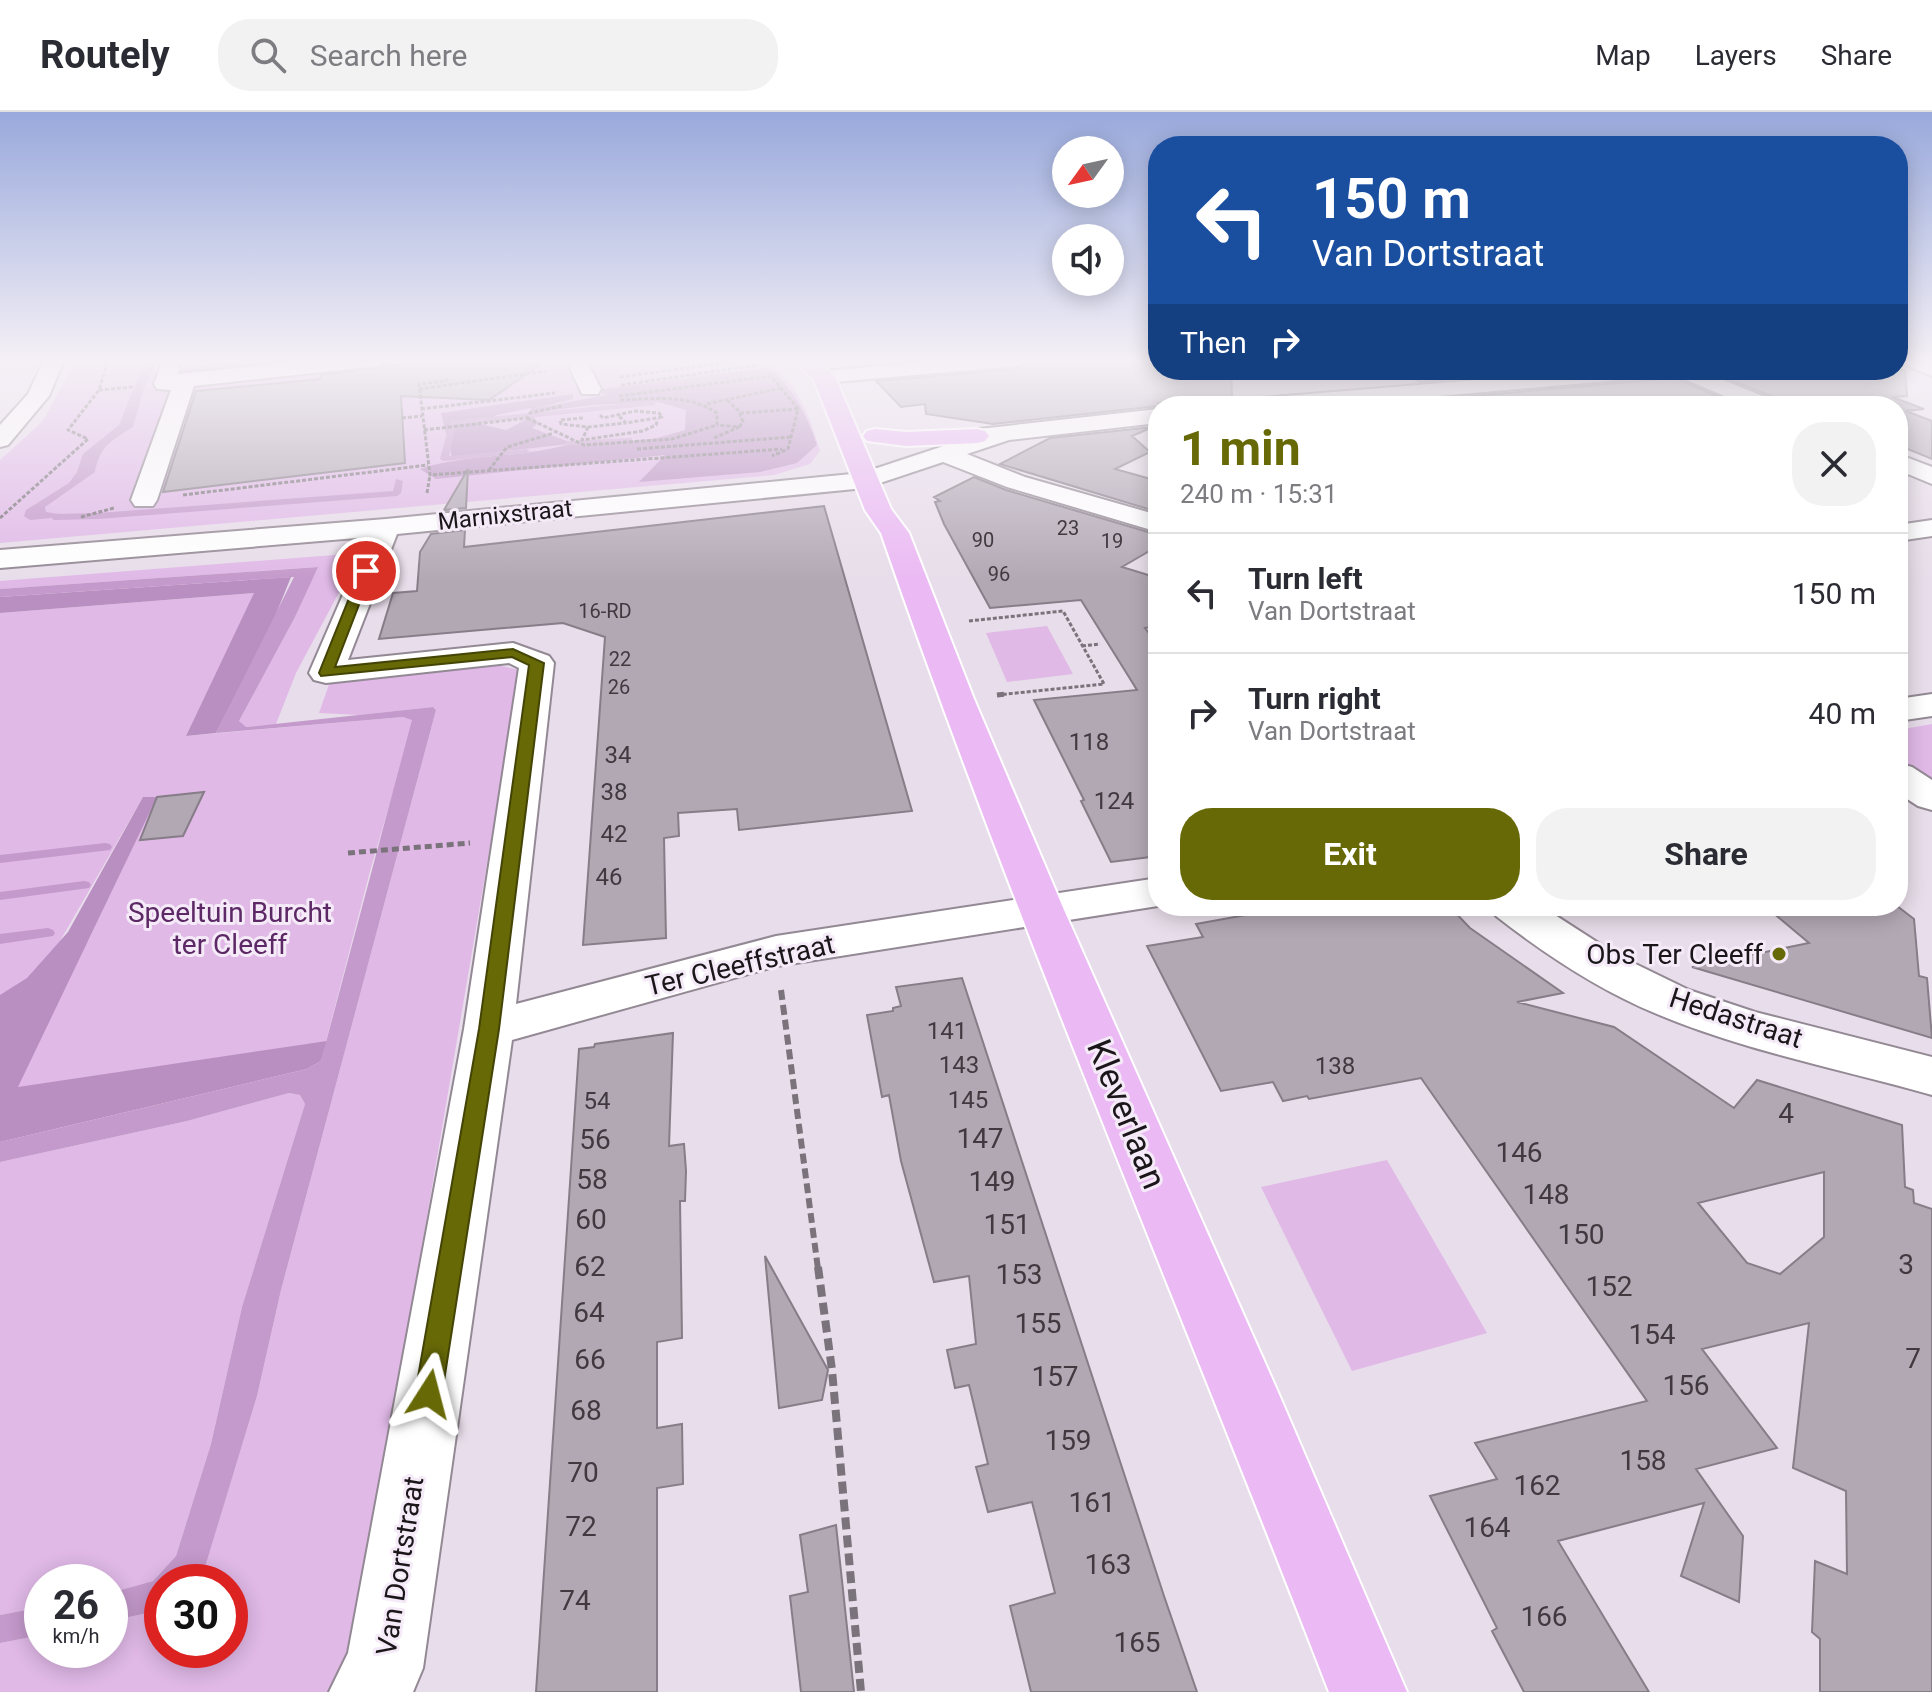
<!DOCTYPE html>
<meta charset="utf-8">
<style>
:root{--surface:#fff;--page:#f2f2f3;--text:#2b2b33;--muted:#7c7c81;--line:#e1e1e2;--accent:#676907}
body{margin:0;font-family:Roboto,sans-serif;background:var(--page);color:var(--text);height:100vh;display:flex;flex-direction:column;font-size:30px;white-space:nowrap}
*{box-sizing:border-box;margin:0}
p{font-size:26px;color:var(--muted)}
.icon{flex:none;width:44px;height:44px;fill:none;stroke:currentColor;stroke-width:2;stroke-linecap:round;stroke-linejoin:round}
.map{position:relative;flex:1;overflow:hidden}
.details{position:absolute;left:1148px;top:284px;width:760px;height:520px;display:flex;flex-direction:column;background:var(--surface);border-radius:32px;box-shadow:0 4px 20px #0003}
.details>*{flex:none}
.hud{position:absolute;left:1148px;top:24px;width:760px;height:244px;border-radius:32px;box-shadow:0 4px 20px #0003;background:#1a4fa0;color:#fff;overflow:hidden}
.needle{width:52px;rotate:237deg}
.fabs{position:absolute;left:1052px;top:24px;display:grid;gap:16px}
.fabs a{display:grid;place-items:center;width:72px;height:72px;border-radius:50%;background:var(--surface);box-shadow:0 4px 20px #0003;font-size:40px}
.speed{position:absolute;left:24px;top:1452px;display:flex;gap:16px;font-size:40px;font-weight:700;text-align:center}
.speed>*{display:grid;place-content:center;width:104px;height:104px;border-radius:50%;background:var(--surface);box-shadow:0 4px 20px #0003;line-height:1}
.speed small{font-size:20px;font-weight:400}
.speed .limit{border:12px solid #d22;background:#fff;color:#111}
.pin{position:absolute;display:grid;place-items:center;width:68px;height:68px;color:#fff;margin:-34px;border:4px solid #fff;border-radius:50%;box-shadow:0 2px 8px #0007}
.me{position:absolute;width:88px;margin:-44px;rotate:9deg;stroke-linejoin:round;filter:drop-shadow(0 0 6px #0008)}
.turn{display:flex;align-items:center;gap:28px;height:168px;padding:0 32px;font-size:36px}
.turn .icon{width:104px;height:104px;stroke-width:2.5}
.turn b{display:block;font-size:56px;line-height:68px}
.then{display:flex;align-items:center;height:76px;padding:0 32px;background:#0003;gap:16px;font-size:30px}
.round{display:grid;place-items:center;flex:none;width:84px;height:84px;border-radius:32px;background:var(--page)}
.head{display:flex;align-items:center;justify-content:space-between;height:136px;padding:0 32px}
h1{font-size:48px;font-weight:700;line-height:60px;color:var(--accent)}
.cta{display:flex;gap:16px;margin-top:auto;padding:16px 32px}
.cta a{flex:1;height:92px;border-radius:32px;background:var(--accent);color:#fff;font-size:32px;font-weight:700;line-height:92px;text-align:center}
.cta a+a{background:var(--page);color:var(--text)}
ul{padding:0;list-style:none}
li{display:flex;align-items:center;gap:24px;height:120px;padding:0 32px;border-top:2px solid var(--line)}
li div{flex:1}
li b{display:block;font-size:30px}
li em{font-style:normal}
header{display:flex;align-items:center;gap:48px;box-sizing:border-box;height:112px;padding:0 40px;background:var(--surface);border-bottom:2px solid var(--line)}
header strong{font-size:38px}
nav{display:flex;gap:44px;margin-inline-start:auto;font-size:28px}
.search{width:560px;height:72px;background:var(--page);display:flex;align-items:center;gap:20px;box-sizing:border-box;padding:0 28px;border-radius:32px;color:var(--muted);font-size:30px}
.map>svg:first-child{display:block}
</style>
<header>
<strong>Routely</strong>
<div class="search"><svg class="icon" aria-label="search" viewBox="0 0 24 24"><circle cx="10" cy="10" r="6"/><path d="M15 15l6 6"/></svg>Search here</div>
<nav><a>Map</a><a>Layers</a><a>Share</a></nav>
</header>
<div class="map">
<svg width="1932" height="1580" viewBox="0 0 1932 1580">
<rect width="100%" height="100%" fill="#e8ddea"/>
<path fill="#e0b9e7" fill-rule="evenodd" d="M 76,248 L 767,248 C 799,274 808,300 820,339 L 810,352 L 774,363 L 0,431 L 0,348 L 43,309 Z
M 360,441 L 296,561 L 276,612 L 245,615 L 239,609 L 295,505 L 317,455 L 0,477 L 0,469 Z
M 255,481 L 186,624 L 403,605 L 412,607 L 412,616 L 370,759 L 321,949 L 0,1030 L 0,501 ZM 143,685 L 156,686 L 88,829 L 60,829 Z
M 1047,514 L 1073,562 L 1007,570 L 986,521 Z
M 497,553 L 520,558 L 346,1580 L 0,1580 L 0,1531 L 42,1523 L 42,1538 L 110,1538 L 110,1509 L 162,1498 L 162,1538 L 230,1538 L 230,1470 L 200,1470 L 257,1284 L 281,1178 L 436,598 L 433,595 L 359,603 L 319,601 L 332,564 Z
M 1932,612 L 1932,666 L 1901,649 L 1898,645 L 1898,618 Z
M 289,981 L 300,983 L 305,992 L 242,1195 L 211,1332 L 176,1444 L 153,1469 L 110,1481 L 110,1470 L 42,1470 L 42,1495 L 0,1503 L 0,1050 L 187,1009 Z
M 1387,1048 L 1487,1221 L 1352,1259 L 1261,1075 Z"/>
<path fill="#b98fc1" fill-rule="evenodd" d="M 250,248 L 315,248 L 178,263 L 176,258 Z
M 769,255 C 794,278 806,300 817,333 L 797,351 L 760,360 L 639,370 L 665,343 L 436,367 L 420,357 C 469,341 520,347 569,332 L 452,345 L 441,301 L 573,282 L 573,287 L 532,297 L 606,283 L 597,278 ZM 659,290 L 686,298 L 685,318 L 654,327 L 575,332 L 532,316 L 538,311 L 533,304 L 506,318 L 480,312 L 497,303 L 531,296 L 530,301 L 592,293 Z
M 291,465 L 272,512 L 216,621 L 186,624 L 254,481 L 0,501 L 0,485 Z
M 143,685 L 157,685 L 18,975 L 327,929 L 321,949 L 307,957 L 0,1030 L 0,883 L 27,866 L 68,820 Z"/>
<path fill="#c499cb" d="M 145,248 L 157,248 L 143,279 L 133,315 C 112,328 99,335 95,360 L 45,395 L 46,400 L 72,404 L 30,408 L 24,404 L 26,398 L 69,371 L 77,360 L 83,342 L 119,313 Z
M 318,455 L 295,505 L 239,609 L 246,615 L 433,595 L 436,598 L 281,1178 L 257,1284 L 201,1468 L 162,1470 L 162,1498 L 110,1509 L 110,1481 L 153,1469 L 176,1444 L 211,1332 L 242,1195 L 305,992 L 300,983 L 289,981 L 187,1009 L 0,1050 L 0,1030 L 307,957 L 321,949 L 412,608 L 403,605 L 216,621 L 294,465 L 0,485 L 0,477 Z
M 42,1495 L 42,1523 L 0,1531 L 0,1503 Z"/>
<g fill="none" stroke-linecap="round" stroke-linejoin="round">
<path fill="#c499cb" fill-rule="evenodd" d="M 653,289 L 656,293 L 456,313 L 449,344 L 526,337 L 530,339 L 526,341 L 444,349 L 440,347 L 450,309 Z
M 629,326 L 632,326 L 632,330 L 569,333 L 565,331 L 569,329 Z
M 396,367 L 403,369 L 401,381 L 397,384 L 98,407 L 54,408 L 50,405 L 54,402 L 98,401 L 393,379 Z
M 105,731 L 110,732 L 112,735 L 110,738 L 0,751 L 0,743 Z
M 84,769 L 89,770 L 91,773 L 89,776 L 0,788 L 0,780 Z
M 48,816 L 53,818 L 55,821 L 53,824 L 0,832 L 0,822 Z"/>
</g>
<path fill="#b2a8b4" stroke="#867d88" stroke-width="2" fill-rule="evenodd" d="M 433,248 L 547,248 L 489,288 L 401,284 L 405,351 L 163,380 L 196,279 L 320,267 L 321,263 Z
M 1030,248 L 1158,248 L 1158,258 L 1231,258 L 1232,286 L 1158,291 L 1158,294 L 993,312 L 926,302 L 925,292 L 901,295 L 876,269 L 1017,257 Z
M 1399,258 L 1561,258 L 1420,270 Z
M 1706,258 L 1905,258 L 1907,284 L 1892,285 L 1924,297 L 1906,299 L 1932,309 L 1932,347 L 1898,333 L 1898,294 L 1781,294 L 1776,286 Z
M 1675,266 L 1740,294 L 1463,294 L 1449,286 Z
M 1153,315 L 1132,324 L 1150,340 L 1115,357 L 1158,369 L 1158,400 L 1000,352 L 1050,326 Z
M 468,357 L 466,396 L 444,398 Z
M 974,365 L 1006,378 L 1158,423 L 1158,434 L 1122,455 L 1158,466 L 1158,514 L 1145,516 L 1158,533 L 1158,744 L 1111,750 L 1081,689 L 1084,688 L 1034,588 L 1137,578 L 1081,488 L 990,496 L 944,412 L 935,390 L 940,389 L 934,385 Z
M 824,394 L 912,699 L 739,718 L 737,697 L 678,701 L 679,724 L 664,726 L 666,826 L 583,833 L 605,525 L 563,511 L 379,527 L 393,481 L 417,479 L 420,440 L 431,422 L 465,418 L 464,435 Z
M 204,680 L 183,724 L 140,728 L 157,685 Z
M 1296,794 L 1449,794 L 1470,816 L 1563,881 L 1517,890 L 1614,915 L 1734,996 L 1757,968 L 1902,1013 L 1905,1075 L 1913,1078 L 1914,1091 L 1932,1097 L 1932,1580 L 1820,1580 L 1820,1527 L 1812,1520 L 1815,1449 L 1847,1462 L 1846,1379 L 1793,1356 L 1809,1211 L 1702,1237 L 1777,1336 L 1696,1357 L 1743,1424 L 1739,1490 L 1681,1464 L 1704,1391 L 1558,1429 L 1649,1580 L 1524,1580 L 1492,1519 L 1497,1516 L 1430,1384 L 1497,1367 L 1475,1331 L 1647,1289 L 1421,966 L 1309,987 L 1307,984 L 1283,989 L 1273,970 L 1221,979 L 1147,834 L 1203,825 L 1196,812 ZM 1824,1060 L 1824,1125 L 1780,1162 L 1747,1151 L 1698,1091 Z
M 1765,794 L 1897,794 L 1914,807 L 1919,864 L 1927,866 L 1932,926 L 1692,855 L 1809,831 Z
M 962,866 L 1164,1484 L 1197,1580 L 1031,1580 L 1010,1494 L 1055,1481 L 1032,1390 L 988,1400 L 976,1355 L 988,1352 L 969,1273 L 955,1276 L 947,1238 L 976,1232 L 969,1164 L 934,1170 L 901,1049 L 889,983 L 882,985 L 867,903 L 893,899 L 893,896 L 901,894 L 896,875 Z
M 673,921 L 669,1034 L 684,1032 L 686,1059 L 685,1089 L 680,1089 L 682,1226 L 657,1230 L 657,1316 L 682,1312 L 683,1372 L 657,1376 L 657,1580 L 536,1580 L 579,937 L 594,935 L 595,932 Z
M 765,1144 L 828,1258 L 822,1288 L 779,1296 Z
M 836,1413 L 854,1580 L 801,1580 L 790,1484 L 808,1480 L 800,1423 Z"/>
<g fill="none" stroke-linecap="round" stroke-linejoin="round">
<g stroke="#938994" stroke-width="4">
<path id="minor" d="M 44,248 L 64,248 L 49,284 L 8,333 L 0,335 L 0,313 L 28,282 Z
M 170,248 L 179,254 L 178,262 L 313,248 L 388,248 L 378,254 L 194,274 L 157,388 L 153,394 L 135,394 L 131,388 L 171,278 L 157,277 L 154,272 L 162,250 Z
M 566,248 L 586,248 L 601,277 L 598,282 L 582,282 Z
M 946,248 L 1027,248 L 1017,254 L 824,271 L 813,265 L 824,259 Z
M 1900,248 L 1932,250 L 1932,264 L 1903,252 Z
M 1597,258 L 1698,258 L 1775,289 L 1778,294 L 1748,294 L 1675,263 L 1328,294 L 1239,294 L 1250,287 Z
M 1158,297 L 1158,311 L 1009,328 L 967,342 L 1025,365 L 1158,403 L 1158,420 L 1007,375 L 943,350 L 865,376 L 397,422 L 348,548 L 513,531 L 549,544 L 554,551 L 516,892 L 776,824 L 1158,766 L 1158,794 L 777,854 L 512,928 L 423,1556 L 413,1580 L 329,1580 L 348,1541 L 464,917 L 519,556 L 509,551 L 326,571 L 314,568 L 309,561 L 368,425 L 0,456 L 0,438 L 386,407 L 862,361 L 968,326 L 971,319 L 979,317 Z
M 1898,342 L 1932,355 L 1932,372 L 1898,358 Z
M 1932,408 L 1932,424 L 1898,429 L 1898,413 Z
M 1932,582 L 1932,604 L 1898,609 L 1898,587 Z
M 1898,651 L 1912,655 L 1932,668 L 1932,698 L 1918,694 L 1898,681 Z
M 1490,794 L 1541,794 L 1617,843 L 1689,878 L 1755,900 L 1932,945 L 1932,983 C 1841,957 1745,939 1657,902 C 1599,878 1546,843 1496,804 Z"/>
</g>
<g stroke="#fff" stroke-width="4">
<path id="major" d="M 793,248 L 816,248 L 835,265 L 891,397 L 909,421 L 974,587 L 1064,798 L 1277,1278 L 1407,1580 L 1329,1580 C 1180,1194 1016,813 881,421 L 865,398 L 814,268 Z
M 875,317 L 906,320 L 977,317 L 985,319 L 989,324 L 985,329 L 977,331 L 906,334 L 867,329 L 863,324 L 867,319 Z"/>
</g>
<path stroke="#7b737b" stroke-width="3" stroke-dasharray="4 2" stroke-linecap="butt" d="M 620,265 L 731,250 L 728,248
M 446,266 L 447,269 L 419,272 L 430,363 L 782,337
M 621,273 L 759,253
M 419,277 L 546,259
M 99,278 L 133,275
M 619,284 L 771,264 L 798,297 L 788,337 L 772,344
M 727,288 L 739,299 L 743,310 L 739,315
M 707,292 L 781,276
M 421,297 L 555,281
M 740,301 L 798,297
M 600,303 L 603,306 L 635,299 L 659,301 L 662,305 L 626,311 L 619,304
M 402,306 L 422,304
M 527,306 L 584,333 L 672,327 L 717,313 L 717,301 C 687,281 653,287 619,288
M 583,306 L 560,308 L 561,312 L 588,315 L 625,311
M 588,315 L 582,328 L 643,319 L 656,313 L 658,307
M 424,318 L 527,306 L 530,301 L 562,294
M 714,326 L 739,315 L 717,313
M 637,337 L 791,325
M 489,358 L 507,335 L 554,321
M 427,381 L 430,363
M 183,383 L 428,353
M 81,405 L 114,396
M 0,406 L 88,327 L 68,318 L 99,278 L 108,248
M 969,509 L 1063,499 L 1104,572 L 997,583
M 1082,534 L 1100,532"/>
<path stroke="#7b737b" stroke-width="5" stroke-dasharray="7 4" stroke-linecap="butt" d="M 997,583 L 1006,582
M 348,741 L 470,731"/>
<path stroke="#7b737b" stroke-width="6" stroke-dasharray="10 5" stroke-linecap="butt" d="M 781,878 L 818,1157"/>
<path stroke="#7b737b" stroke-width="8" stroke-dasharray="12 6" stroke-linecap="butt" d="M 818,1155 L 832,1258 L 861,1580"/>
<use href="#minor" fill="#fff" fill-rule="evenodd"/>
<use href="#major" fill="#ebb9f4" fill-rule="evenodd"/>
</g>
<linearGradient id="sky" x2="0" y2="1"><stop stop-color="#99a9dc"/><stop offset="0.53" stop-color="#f5f0f6"/><stop offset="1" stop-color="#f5f0f6" stop-opacity="0"/></linearGradient>
<rect width="1932" height="469" fill="url(#sky)"/>
<path fill="#676907" stroke="#434405" stroke-width="2" d="M 366,456 L 372,459 L 335,555 L 513,537 L 544,551 L 499,917 L 442,1282 L 438,1291 L 429,1295 L 419,1291 L 415,1282 L 479,917 L 529,553 L 512,545 L 321,564 L 319,561 L 360,459 Z"/>
<circle fill="#676907" stroke="#f5eaf7" stroke-width="3" cx="1779" cy="842" r="8"/>
<g text-anchor="middle" dominant-baseline="central" stroke-width="6" stroke-linejoin="round" paint-order="stroke">
<g font-size="20" fill="#403a40">
<text x="1068" y="416">23</text>
<text x="983" y="428">90</text>
<text x="1112" y="429">19</text>
<text x="999" y="462">96</text>
<text x="605" y="499">16-RD</text>
<text x="620" y="547">22</text>
<text x="619" y="575">26</text>
</g>
<g font-size="24" fill="#1a161a" stroke="#f5eaf7">
<text transform="translate(505 403) rotate(-6)">Marnixstraat</text>
</g>
<g font-size="24" fill="#403a40">
<text x="1089" y="630">118</text>
<text x="618" y="643">34</text>
<text x="614" y="680">38</text>
<text x="1114" y="689">124</text>
<text x="614" y="722">42</text>
<text x="609" y="765">46</text>
<text x="947" y="919">141</text>
<text x="959" y="953">143</text>
<text x="1335" y="954">138</text>
<text x="968" y="988">145</text>
<text x="597" y="989">54</text>
</g>
<g font-size="28" fill="#5c2865" stroke="#f5eaf7">
<text x="230" y="800">Speeltuin Burcht<tspan x="230" dy="32">ter Cleeff</tspan></text>
</g>
<g font-size="28" fill="#1a161a" stroke="#f5eaf7" text-anchor="end">
<text x="1763" y="842">Obs Ter Cleeff</text>
</g>
<g font-size="28" fill="#1a161a" stroke="#f5eaf7">
<text transform="translate(740 853) rotate(-13)">Ter Cleeffstraat</text>
<text transform="translate(1736 906) rotate(18)">Hedastraat</text>
<text transform="translate(400 1454) rotate(-81)">Van Dortstraat</text>
</g>
<g font-size="28" fill="#403a40">
<text x="1786" y="1001">4</text>
<text x="980" y="1026">147</text>
<text x="595" y="1027">56</text>
<text x="1519" y="1040">146</text>
<text x="592" y="1067">58</text>
<text x="992" y="1069">149</text>
<text x="1546" y="1082">148</text>
<text x="591" y="1107">60</text>
<text x="1007" y="1112">151</text>
<text x="1581" y="1122">150</text>
<text x="1906" y="1152">3</text>
<text x="590" y="1154">62</text>
<text x="1019" y="1162">153</text>
<text x="1609" y="1174">152</text>
<text x="589" y="1200">64</text>
<text x="1038" y="1211">155</text>
<text x="1652" y="1222">154</text>
<text x="1913" y="1246">7</text>
<text x="590" y="1247">66</text>
<text x="1055" y="1264">157</text>
<text x="1686" y="1273">156</text>
<text x="586" y="1298">68</text>
<text x="1068" y="1328">159</text>
<text x="1643" y="1348">158</text>
<text x="583" y="1360">70</text>
<text x="1537" y="1373">162</text>
<text x="1092" y="1390">161</text>
<text x="581" y="1414">72</text>
<text x="1487" y="1415">164</text>
<text x="1108" y="1452">163</text>
<text x="575" y="1488">74</text>
<text x="1544" y="1504">166</text>
<text x="1137" y="1530">165</text>
</g>
<g font-size="34" fill="#1a161a" stroke="#f5eaf7">
<text transform="translate(1127 1002) rotate(68)">Kleverlaan</text>
</g>
</g>
</svg>
<div class="fabs">
<a><svg class="needle" viewBox="-14 -14 28 28"><path d="M0-13l5 13h-10z" fill="#e53935"/><path d="M0 13l5-13h-10z" fill="#7c7c81"/></svg></a>
<a><svg class="icon" aria-label="sound" viewBox="0 0 24 24"><path d="M4 9h4l5-4v14l-5-4H4zM17 9q2 3 0 6"/></svg></a>
</div>
<div class="speed"><div>26<small>km/h</small></div><div class="limit">30</div></div>
<div class="pin" style="left:366px;top:459px;background:#d93025"><svg class="icon" aria-label="arrive" viewBox="0 0 24 24"><path d="M6 21V4h12l-3 4 3 4H6"/></svg></div>
<svg class="me" style="left:429px;top:1282px" viewBox="-20 -20 40 40"><path d="M0-17L14 15 0 8-14 15z" fill="#676907" stroke="#fff" stroke-width="4"/></svg>
<div class="hud">
<div class="turn"><svg class="icon" aria-label="left" viewBox="0 0 24 24"><path d="M17 20v-9H6M10 6l-5 5 5 5"/></svg><div><b>150 m</b>Van Dortstraat</div></div>
<div class="then">Then<svg class="icon" aria-label="right" viewBox="0 0 24 24"><path d="M7 20v-9h11M14 6l5 5-5 5"/></svg></div>
</div>
<section class="details">
<div class="head"><div><h1>1 min</h1><p>240 m · 15:31</p></div><a class="round"><svg class="icon" aria-label="close" viewBox="0 0 24 24"><path d="M6 6l12 12M18 6L6 18"/></svg></a></div>
<ul>
<li><svg class="icon" aria-label="left" viewBox="0 0 24 24"><path d="M17 20v-9H6M10 6l-5 5 5 5"/></svg><div><b>Turn left</b><p>Van Dortstraat</p></div><em>150 m</em></li>
<li><svg class="icon" aria-label="right" viewBox="0 0 24 24"><path d="M7 20v-9h11M14 6l5 5-5 5"/></svg><div><b>Turn right</b><p>Van Dortstraat</p></div><em>40 m</em></li>
</ul>
<div class="cta"><a>Exit</a><a>Share</a></div>
</section>
</div>
